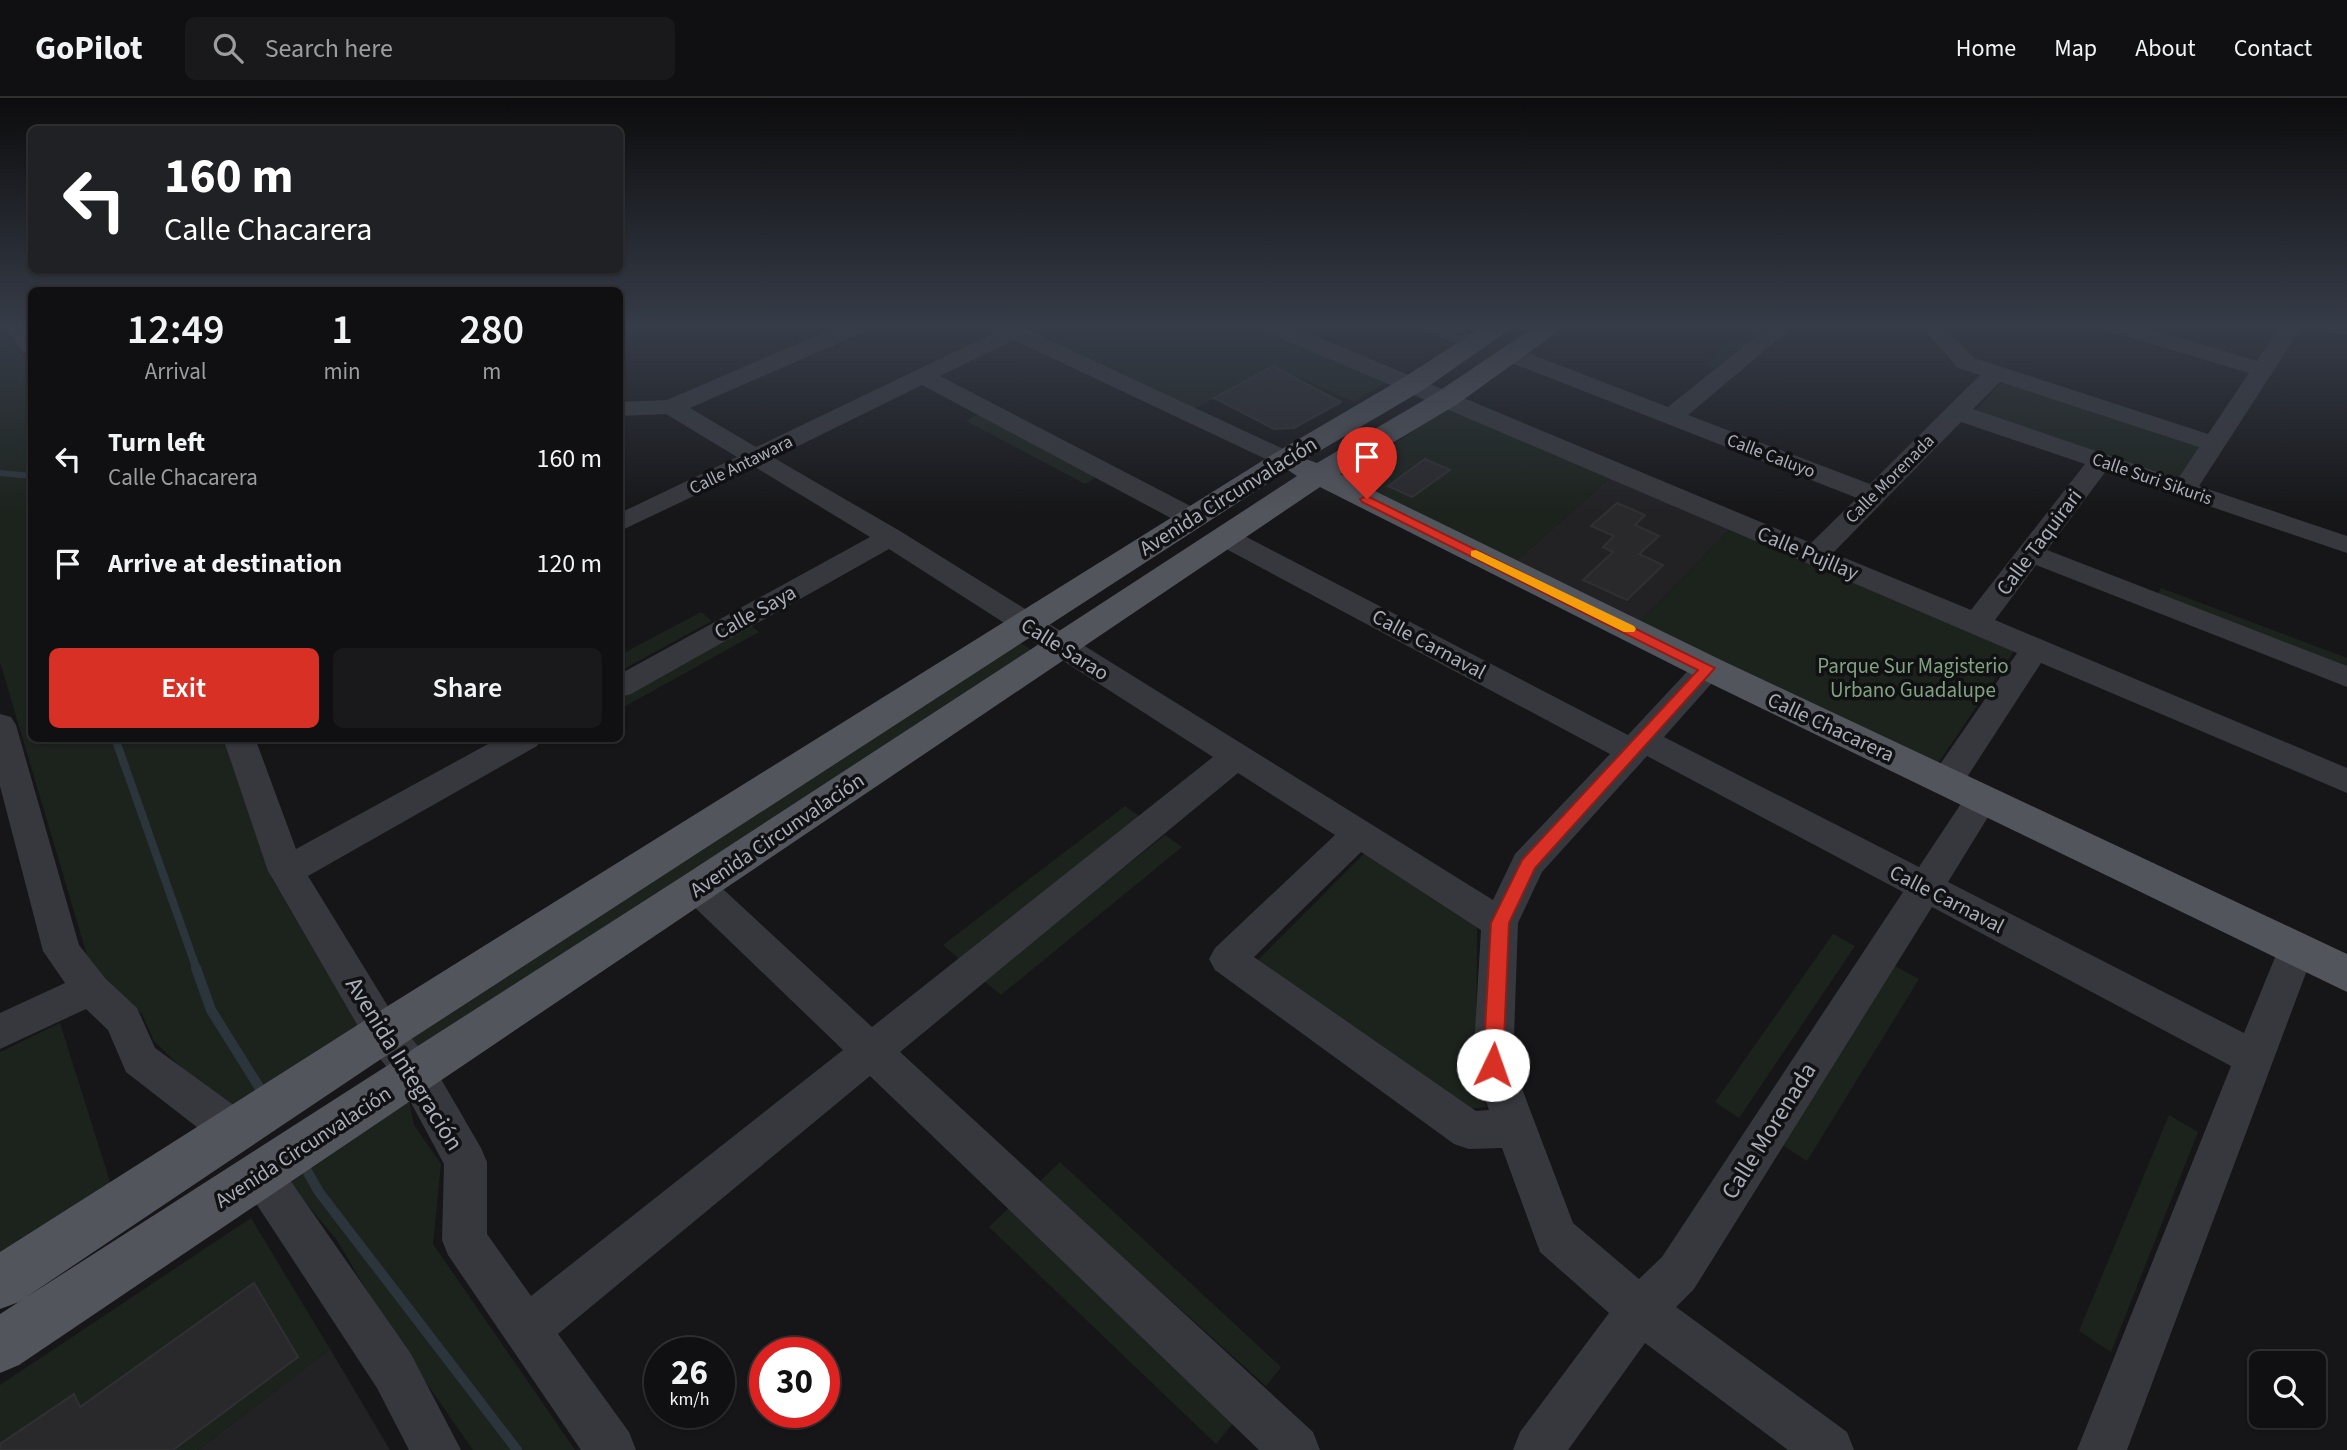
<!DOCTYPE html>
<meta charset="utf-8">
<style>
:root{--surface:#101012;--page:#19191b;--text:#f1f3f6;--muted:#9c9d9f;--line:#303032;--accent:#d93025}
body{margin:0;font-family:"Source Sans 3",sans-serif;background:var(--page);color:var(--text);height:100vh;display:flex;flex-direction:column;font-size:26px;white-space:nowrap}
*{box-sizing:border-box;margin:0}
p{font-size:23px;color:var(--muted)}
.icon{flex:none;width:38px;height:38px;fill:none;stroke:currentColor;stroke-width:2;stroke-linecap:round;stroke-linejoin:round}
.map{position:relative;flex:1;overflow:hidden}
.side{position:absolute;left:28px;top:189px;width:595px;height:455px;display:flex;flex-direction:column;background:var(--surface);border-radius:10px;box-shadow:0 2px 5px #0004,0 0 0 2px var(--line)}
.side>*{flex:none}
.top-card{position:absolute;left:28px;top:28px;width:595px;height:147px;border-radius:10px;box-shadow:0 2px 5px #0004,0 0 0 2px var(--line);background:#202124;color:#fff;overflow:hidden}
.fabs{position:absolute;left:2249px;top:1253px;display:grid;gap:14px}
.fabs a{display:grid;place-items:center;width:77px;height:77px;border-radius:10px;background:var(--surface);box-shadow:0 2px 5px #0004,0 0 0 2px var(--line);font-size:35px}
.speed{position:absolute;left:644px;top:1239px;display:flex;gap:14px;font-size:35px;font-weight:700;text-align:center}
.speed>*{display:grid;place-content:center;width:91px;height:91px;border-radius:50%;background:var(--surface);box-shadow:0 2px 5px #0004,0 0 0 2px var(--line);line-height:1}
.speed small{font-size:18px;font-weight:400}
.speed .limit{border:10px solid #d22;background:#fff;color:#111}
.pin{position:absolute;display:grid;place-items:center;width:60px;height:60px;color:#fff;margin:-72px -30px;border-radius:50% 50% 50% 0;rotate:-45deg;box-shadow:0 0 7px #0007}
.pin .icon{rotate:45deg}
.me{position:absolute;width:77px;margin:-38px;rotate:3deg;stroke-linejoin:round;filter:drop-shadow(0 0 5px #0008)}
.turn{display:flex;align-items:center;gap:24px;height:147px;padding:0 21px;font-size:32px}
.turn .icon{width:91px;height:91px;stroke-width:2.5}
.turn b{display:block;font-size:49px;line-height:60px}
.eta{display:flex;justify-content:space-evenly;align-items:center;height:119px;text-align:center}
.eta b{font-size:42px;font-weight:600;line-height:49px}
.button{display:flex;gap:14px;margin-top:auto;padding:14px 21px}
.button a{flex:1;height:80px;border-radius:10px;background:var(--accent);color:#fff;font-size:28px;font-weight:600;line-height:80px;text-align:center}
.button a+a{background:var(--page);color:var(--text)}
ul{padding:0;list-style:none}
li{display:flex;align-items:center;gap:21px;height:105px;padding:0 21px}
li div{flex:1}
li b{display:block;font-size:26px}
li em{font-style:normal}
header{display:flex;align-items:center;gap:42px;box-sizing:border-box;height:98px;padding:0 35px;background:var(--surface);border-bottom:2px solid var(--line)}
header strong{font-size:33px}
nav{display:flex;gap:38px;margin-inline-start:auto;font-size:24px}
.search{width:490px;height:63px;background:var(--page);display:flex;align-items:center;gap:18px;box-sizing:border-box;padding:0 24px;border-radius:10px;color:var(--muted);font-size:26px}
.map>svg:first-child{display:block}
</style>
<header>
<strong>GoPilot</strong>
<div class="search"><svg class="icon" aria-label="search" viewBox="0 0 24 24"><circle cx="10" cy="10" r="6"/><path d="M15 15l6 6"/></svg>Search here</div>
<nav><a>Home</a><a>Map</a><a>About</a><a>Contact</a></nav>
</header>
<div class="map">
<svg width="2347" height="1352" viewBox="0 0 2347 1352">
<rect width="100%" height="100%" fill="#161618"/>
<path fill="#222225" d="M 1612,378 L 1732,429 L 1639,525 L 1514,465 Z
M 330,1251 L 390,1352 L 198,1352 Z"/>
<path fill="#1c231d" d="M 1011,227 L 1256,227 L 1388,283 L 1354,304 L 1273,268 L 1191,313 Z
M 1754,227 L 1770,227 L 1715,270 L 1703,266 Z
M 0,233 L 31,269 L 32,640 L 224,641 L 272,781 L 360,930 L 226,1013 L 154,943 L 142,916 L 89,864 L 0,564 Z
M 2005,281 L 2204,348 L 2178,386 L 1973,315 Z
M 1449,309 L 1612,378 L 1514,465 L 1341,382 Z
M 978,316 L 1098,378 L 1085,386 L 966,323 Z
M 1732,429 L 2017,549 L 1937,667 L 1639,525 Z
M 2161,490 L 2347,560 L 2347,571 L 2157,498 Z
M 701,514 L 712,523 L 620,573 L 620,557 Z
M 747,525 L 759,534 L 620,611 L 620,595 Z
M 1016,542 L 1035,554 L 419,949 L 412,940 Z
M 1125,708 L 1142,720 L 960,862 L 943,847 Z
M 1165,737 L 1182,749 L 1001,897 L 983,882 Z
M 1365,755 L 1477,827 L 1476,973 L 1486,1009 L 1465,1011 L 1258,862 Z
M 1833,836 L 1855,848 L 1739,1020 L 1715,1004 Z
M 1895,868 L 1919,881 L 1807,1063 L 1781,1046 Z
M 60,925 L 116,1103 L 0,1175 L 0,954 Z
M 409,1003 L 414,1027 L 441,1066 L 433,1146 L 575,1352 L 473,1352 L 397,1243 L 336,1141 L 289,1085 Z
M 2169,1017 L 2198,1034 L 2111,1254 L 2079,1233 Z
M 1060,1064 L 1281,1269 L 1266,1288 L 1039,1084 Z
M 1011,1108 L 1238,1319 L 1216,1346 L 989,1129 Z
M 251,1120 L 330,1251 L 198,1352 L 0,1352 L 0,1287 Z"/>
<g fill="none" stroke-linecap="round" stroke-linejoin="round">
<path stroke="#2c353c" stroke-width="6" d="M 0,375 L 32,378"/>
<path stroke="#2c353c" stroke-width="8" d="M 115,640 L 197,872"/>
<path stroke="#2c353c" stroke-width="10" d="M 196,870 L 211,912 L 264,997
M 303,1066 L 319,1094 L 517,1352"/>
</g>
<path fill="#29292c" stroke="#303034" stroke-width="2" d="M 1273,268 L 1341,304 L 1294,330 L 1274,331 L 1214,300 Z
M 1425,361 L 1450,372 L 1412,399 L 1388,388 Z
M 1617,405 L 1645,417 L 1635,427 L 1659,438 L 1639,456 L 1663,467 L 1627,502 L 1583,482 L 1613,454 L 1603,449 L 1614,438 L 1591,428 Z
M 254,1185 L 298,1259 L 173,1352 L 0,1352 L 0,1346 L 74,1296 L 80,1309 Z"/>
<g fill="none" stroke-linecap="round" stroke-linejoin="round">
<path fill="#37383d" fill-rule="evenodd" d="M 2,227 L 25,227 L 32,235 L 32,256 L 24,254 Z
M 841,227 L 871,227 L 868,232 L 690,310 L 756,349 L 996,234 L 988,227 L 1017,227 L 1294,356 L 1298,361 L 1294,366 L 1276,366 L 1014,242 L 940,278 L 1202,414 L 1205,420 L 1202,426 L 1182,426 L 922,287 L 774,360 L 900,433 L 1493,802 L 1515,756 L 1610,656 L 1215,445 L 1211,439 L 1215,433 L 1235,433 L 1628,637 L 1697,563 L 1708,560 L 1719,563 L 1723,570 L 1719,577 L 1664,639 L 1919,769 L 1970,692 L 1982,689 L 1994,692 L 1999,701 L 1948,784 L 2244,935 L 2283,840 L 2296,836 L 2309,840 L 2315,851 L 2127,1352 L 2077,1352 L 2231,968 L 1932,809 L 1694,1191 L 1676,1209 L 1847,1334 L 1854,1352 L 1788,1352 L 1645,1245 L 1568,1352 L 1513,1352 L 1520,1334 L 1609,1215 L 1540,1154 L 1502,1050 L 1469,1051 L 1454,1046 L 1215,872 L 1209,861 L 1215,850 L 1335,737 L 1238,675 L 900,954 L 1313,1334 L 1320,1352 L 1259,1352 L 870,978 L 558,1236 L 629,1334 L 636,1352 L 581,1352 L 448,1157 L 442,1142 L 444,1066 L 402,988 L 369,947 L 268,773 L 223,640 L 255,640 L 296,751 L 499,640 L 542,640 L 537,648 L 308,778 L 397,923 L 430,962 L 481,1050 L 487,1064 L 487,1136 L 531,1198 L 843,952 L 685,800 L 680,790 L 685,780 L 698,776 L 711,780 L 872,929 L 1213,659 L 889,451 L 631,596 L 620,599 L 620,576 L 870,439 L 755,369 L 620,433 L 620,415 L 737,359 L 666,316 L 620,318 L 620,304 L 667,302 ZM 1647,658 L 1903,794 L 1662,1159 L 1639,1181 L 1573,1125 L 1513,967 L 1518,825 L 1542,774 ZM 1361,754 L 1481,832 L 1473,967 L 1489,1012 L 1476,1013 L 1254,859 Z
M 1259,227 L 1289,227 L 1811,445 L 1857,400 L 1504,262 L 1501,257 L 1504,252 L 1520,252 L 1668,309 L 1770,227 L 1795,227 L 1688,317 L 1870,386 L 1980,277 L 1958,270 L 1920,227 L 1943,227 L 1974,260 L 2208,336 L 2249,275 L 2106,232 L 2103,227 L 2138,227 L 2257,263 L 2281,227 L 2303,227 L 2199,388 L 2347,438 L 2347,455 L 2106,373 L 2047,452 L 2347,568 L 2347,589 L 2036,467 L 1995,522 L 2347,670 L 2347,695 L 2041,565 L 1958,693 L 1946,696 L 1934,693 L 1929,684 L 1934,675 L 2017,555 L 1262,232 ZM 2000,284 L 2199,349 L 2178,381 L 1973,311 ZM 1961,324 L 2085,366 L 1971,512 L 1833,455 Z
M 1419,227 L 1450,227 L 1484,240 L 1487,245 L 1484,250 L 1468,250 L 1422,232 Z
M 2324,227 L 2347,227 L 2347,237 L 2327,232 Z
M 0,616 L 11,619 L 16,627 L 79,847 L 105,880 L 137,910 L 155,950 L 250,1019 L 256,1033 L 250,1047 L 235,1052 L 220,1047 L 126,974 L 108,932 L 86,911 L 0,951 L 0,915 L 65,885 L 43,853 L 0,688 Z
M 261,1056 L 276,1062 L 411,1256 L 461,1352 L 409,1352 L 377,1290 L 246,1090 L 239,1076 L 246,1062 Z"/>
<path fill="#53555c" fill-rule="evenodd" d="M 1485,227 L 1516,227 L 1423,292 L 1306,361 L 1317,365 L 1436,295 L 1537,227 L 1567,227 L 1456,307 L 1340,376 L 1721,562 L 2347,856 L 2347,894 L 1695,578 L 1320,389 L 19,1267 L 0,1275 L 0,1216 L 683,778 L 1297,378 L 1288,372 L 399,949 L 19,1204 L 0,1211 L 0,1154 L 367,921 L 1275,355 L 1403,280 Z"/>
</g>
<linearGradient id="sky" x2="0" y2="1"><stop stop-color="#0c0c0d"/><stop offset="0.55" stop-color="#363c48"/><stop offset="1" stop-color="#363c48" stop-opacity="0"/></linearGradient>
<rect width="2347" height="416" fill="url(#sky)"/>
<path fill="#d93025" stroke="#8d1f18" stroke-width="2" d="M 1367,398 L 1715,570 L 1535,770 L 1509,825 L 1503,967 L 1500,973 L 1493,975 L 1486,973 L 1483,967 L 1491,825 L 1522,762 L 1698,572 L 1362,404 L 1360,401 Z"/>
<path fill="#f59e0b" d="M 1476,452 L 1634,528 L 1636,531 L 1634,534 L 1624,534 L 1471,458 L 1471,453 Z"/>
<g text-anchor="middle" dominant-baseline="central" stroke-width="7" stroke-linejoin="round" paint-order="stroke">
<g font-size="18" fill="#a8adb8" stroke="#111113">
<text transform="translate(1771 358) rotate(21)">Calle Caluyo</text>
<text transform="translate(741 367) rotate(-26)">Calle Antawara</text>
<text transform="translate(1890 381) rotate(-45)">Calle Morenada</text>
<text transform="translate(2152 381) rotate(19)">Calle Suri Sikuris</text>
</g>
<g font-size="21" fill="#a8adb8" stroke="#111113">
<text transform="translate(1228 398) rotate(-32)">Avenida Circunvalación</text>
<text transform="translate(2039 444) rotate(-53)">Calle Taquirari</text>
<text transform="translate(1808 455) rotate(23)">Calle Pujllay</text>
<text transform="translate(755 514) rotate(-29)">Calle Saya</text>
<text transform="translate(1429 546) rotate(28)">Calle Carnaval</text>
<text transform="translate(1065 551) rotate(32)">Calle Sarao</text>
<text transform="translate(1831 629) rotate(25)">Calle Chacarera</text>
<text transform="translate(777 737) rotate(-34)">Avenida Circunvalación</text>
<text transform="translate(1947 801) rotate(27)">Calle Carnaval</text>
<text transform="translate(303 1049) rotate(-33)">Avenida Circunvalación</text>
</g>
<g font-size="21" fill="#7fa381" stroke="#111113">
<text x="1913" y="568">Parque Sur Magisterio<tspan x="1913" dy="24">Urbano Guadalupe</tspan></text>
</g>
<g font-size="24" fill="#a8adb8" stroke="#111113">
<text transform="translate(404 966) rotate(58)">Avenida Integración</text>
<text transform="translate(1769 1033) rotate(-58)">Calle Morenada</text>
</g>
</g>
</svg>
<div class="fabs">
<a><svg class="icon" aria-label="search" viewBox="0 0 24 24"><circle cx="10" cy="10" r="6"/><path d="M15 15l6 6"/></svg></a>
</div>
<div class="speed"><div>26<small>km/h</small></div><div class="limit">30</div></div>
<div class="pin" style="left:1367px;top:401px;background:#d93025"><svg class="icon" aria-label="arrive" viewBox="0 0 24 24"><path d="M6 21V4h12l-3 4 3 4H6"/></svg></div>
<svg class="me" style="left:1493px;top:967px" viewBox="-20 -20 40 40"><circle r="19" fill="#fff"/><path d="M0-13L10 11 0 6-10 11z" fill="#d93025"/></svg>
<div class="top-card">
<div class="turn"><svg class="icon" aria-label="left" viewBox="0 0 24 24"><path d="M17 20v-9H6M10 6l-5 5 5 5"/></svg><div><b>160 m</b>Calle Chacarera</div></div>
</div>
<section class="side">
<div class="eta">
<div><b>12:49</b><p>Arrival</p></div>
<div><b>1</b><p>min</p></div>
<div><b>280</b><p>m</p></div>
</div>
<ul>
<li><svg class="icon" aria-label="left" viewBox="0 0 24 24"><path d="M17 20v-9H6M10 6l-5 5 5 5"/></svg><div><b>Turn left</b><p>Calle Chacarera</p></div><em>160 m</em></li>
<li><svg class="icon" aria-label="arrive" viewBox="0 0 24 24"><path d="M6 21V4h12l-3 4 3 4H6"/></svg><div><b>Arrive at destination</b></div><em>120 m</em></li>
</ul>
<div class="button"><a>Exit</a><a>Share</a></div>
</section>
</div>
